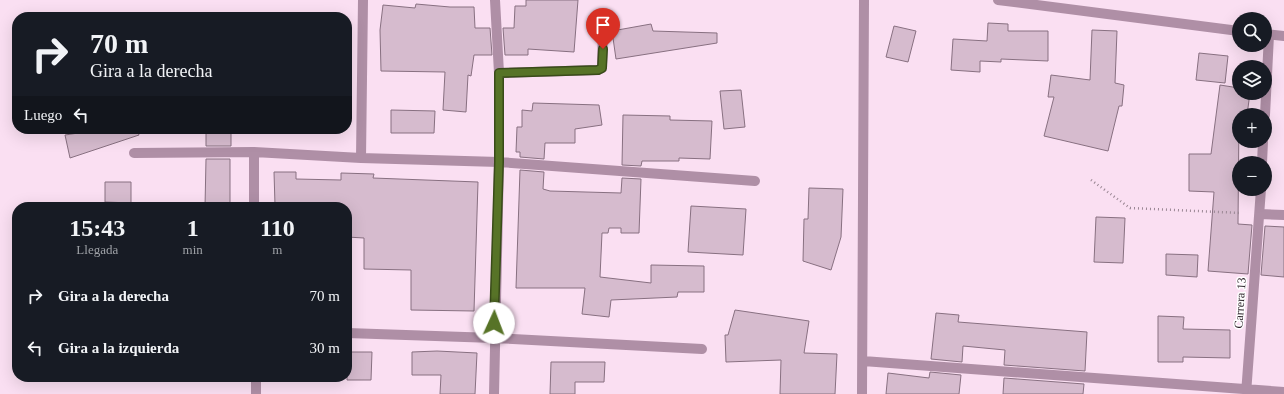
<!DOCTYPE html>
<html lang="es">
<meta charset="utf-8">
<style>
:root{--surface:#171b24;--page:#20242c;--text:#f1f3f6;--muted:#9ea1a6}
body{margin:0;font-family:"Times New Roman",serif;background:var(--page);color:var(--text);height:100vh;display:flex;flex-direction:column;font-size:15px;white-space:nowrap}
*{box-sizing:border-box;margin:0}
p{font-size:13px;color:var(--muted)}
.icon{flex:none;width:22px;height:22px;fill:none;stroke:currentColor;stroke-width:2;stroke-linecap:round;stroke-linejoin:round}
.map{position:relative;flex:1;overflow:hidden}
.drawer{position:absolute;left:12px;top:202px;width:340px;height:180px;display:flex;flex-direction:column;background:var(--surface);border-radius:16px;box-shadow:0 4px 16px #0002}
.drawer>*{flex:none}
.top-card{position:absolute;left:12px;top:12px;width:340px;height:122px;border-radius:16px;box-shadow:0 4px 16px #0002;background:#171b24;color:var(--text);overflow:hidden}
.tools{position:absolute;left:1232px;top:12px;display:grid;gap:8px}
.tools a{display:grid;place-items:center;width:40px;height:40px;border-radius:50%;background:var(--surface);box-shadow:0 4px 16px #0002;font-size:20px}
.pin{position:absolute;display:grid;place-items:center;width:34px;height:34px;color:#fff;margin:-41px -17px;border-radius:50% 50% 50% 0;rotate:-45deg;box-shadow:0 0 4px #0007}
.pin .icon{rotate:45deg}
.me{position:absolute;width:44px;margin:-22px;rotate:2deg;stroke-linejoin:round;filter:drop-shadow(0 0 3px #0008)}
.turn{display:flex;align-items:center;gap:14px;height:84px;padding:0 12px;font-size:18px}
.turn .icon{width:52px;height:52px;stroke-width:2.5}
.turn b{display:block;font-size:28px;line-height:34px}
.then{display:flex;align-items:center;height:38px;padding:0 12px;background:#0003;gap:8px;font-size:15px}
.eta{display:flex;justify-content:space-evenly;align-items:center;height:68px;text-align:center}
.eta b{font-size:24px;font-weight:600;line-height:28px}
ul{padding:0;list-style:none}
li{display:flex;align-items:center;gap:12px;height:52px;padding:0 12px}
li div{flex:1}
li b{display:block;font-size:15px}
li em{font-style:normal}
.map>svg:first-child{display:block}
</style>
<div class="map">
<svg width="1284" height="394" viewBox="0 0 1284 394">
<rect width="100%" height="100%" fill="#fadff2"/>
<path fill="#d6bbce" stroke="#887081" d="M 526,0 L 578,0 L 574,52 L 528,49 L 528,55 L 505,55 L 503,28 L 514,28 L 515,6 L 526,6 Z
M 416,4 L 450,7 L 474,7 L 475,28 L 490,28 L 492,55 L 474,55 L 471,76 L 468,75 L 466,112 L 443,110 L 445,72 L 381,71 L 380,30 L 383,5 L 415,8 Z
M 988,23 L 1008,24 L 1008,31 L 1048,31 L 1048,61 L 1001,59 L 1001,62 L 980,61 L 980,72 L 951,70 L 953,39 L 987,41 Z
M 651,24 L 653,31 L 717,33 L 717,43 L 616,59 L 612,31 Z
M 894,26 L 916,31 L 908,62 L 886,57 Z
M 1092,30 L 1117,31 L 1115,83 L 1124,85 L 1122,106 L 1119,106 L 1108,151 L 1044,136 L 1054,97 L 1048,97 L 1051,75 L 1090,80 Z
M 1199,53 L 1228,56 L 1225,83 L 1196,80 Z
M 1220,85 L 1239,88 L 1239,93 L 1250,93 L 1247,115 L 1239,115 L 1238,224 L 1252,225 L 1248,274 L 1208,271 L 1214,192 L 1189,191 L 1189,154 L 1211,154 Z
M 741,90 L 745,127 L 724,129 L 720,91 Z
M 533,103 L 599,105 L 602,125 L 575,129 L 575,143 L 545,143 L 544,159 L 520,157 L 520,152 L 516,152 L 517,127 L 522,127 L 522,110 L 532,111 Z
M 391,110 L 435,111 L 434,133 L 391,133 Z
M 623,115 L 670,116 L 670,120 L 712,121 L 710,159 L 679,158 L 679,161 L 642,161 L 641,166 L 622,165 Z
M 105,129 L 137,129 L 139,135 L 70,158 L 65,135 Z
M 206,129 L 231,129 L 231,146 L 206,146 Z
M 206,159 L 230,159 L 230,207 L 205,207 Z
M 520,170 L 544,172 L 543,189 L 550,191 L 621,193 L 622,178 L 641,179 L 639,233 L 621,233 L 621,228 L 609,228 L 608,233 L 602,233 L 600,277 L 651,283 L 651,265 L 704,266 L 704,292 L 678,292 L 677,297 L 611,300 L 609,317 L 582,314 L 585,288 L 516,288 Z
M 274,172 L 296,172 L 296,179 L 341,180 L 341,173 L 374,174 L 373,178 L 478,182 L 474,311 L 411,310 L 411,270 L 364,269 L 364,238 L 347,237 L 347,207 L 319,207 L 319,204 L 275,205 Z
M 105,182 L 131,182 L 131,203 L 105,202 Z
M 809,188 L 843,189 L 841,237 L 831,270 L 803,261 L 804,219 L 808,219 Z
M 691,206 L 746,209 L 743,255 L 688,252 Z
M 1096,217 L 1125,218 L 1123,263 L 1094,262 Z
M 1265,226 L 1284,227 L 1284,277 L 1261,275 Z
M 1166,254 L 1198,255 L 1197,277 L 1166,275 Z
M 735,310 L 809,321 L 804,353 L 837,354 L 835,394 L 780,394 L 781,360 L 726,362 L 725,335 L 728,335 Z
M 936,313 L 959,315 L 958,322 L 1087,332 L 1085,371 L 1004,365 L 1005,350 L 963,346 L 962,362 L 931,359 Z
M 1158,316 L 1184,317 L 1183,329 L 1230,330 L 1230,358 L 1183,357 L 1183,362 L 1158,362 Z
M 437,351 L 477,353 L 475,394 L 440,394 L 441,375 L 412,375 L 412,352 Z
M 347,352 L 372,352 L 371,380 L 347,380 Z
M 551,362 L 605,362 L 604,382 L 575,382 L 575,394 L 550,394 Z
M 930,372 L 961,375 L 959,394 L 886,394 L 888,373 L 929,378 Z
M 1004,378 L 1084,384 L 1083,394 L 1003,394 Z"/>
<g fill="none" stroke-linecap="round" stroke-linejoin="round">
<path stroke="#9a8794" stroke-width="2.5" stroke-dasharray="1 3" stroke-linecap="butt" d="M 1091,180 L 1130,208 L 1241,213"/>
<path stroke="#af8fa6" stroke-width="10" d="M 998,0 L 1239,31
M 1265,34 L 1284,36
M 499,73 L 598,70 L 602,68 L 602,64 L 603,31
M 1265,115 L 1269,35
M 254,152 L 254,207
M 134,153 L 254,152 L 361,158 L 499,162 L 755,181
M 361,158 L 363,0
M 1262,163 L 1263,141
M 1260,214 L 1284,215
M 347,333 L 494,338 L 702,349
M 863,361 L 1284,392
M 256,377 L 256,394
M 494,394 L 499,162 L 499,73 L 495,0
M 862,394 L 864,0
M 1246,394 L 1261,189"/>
</g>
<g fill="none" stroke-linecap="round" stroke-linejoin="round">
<g stroke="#394b19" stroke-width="10">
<path id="route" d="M 494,323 L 499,162 L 499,73 L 598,70 L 602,68 L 603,49"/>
</g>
<use href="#route" stroke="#577327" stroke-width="7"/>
</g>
<g text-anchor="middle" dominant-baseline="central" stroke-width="3" stroke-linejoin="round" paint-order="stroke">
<g font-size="12" fill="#2d232a" stroke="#fff">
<text transform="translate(1240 303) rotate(-86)">Carrera 13</text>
</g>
</g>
</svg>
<div class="tools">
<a><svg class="icon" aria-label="search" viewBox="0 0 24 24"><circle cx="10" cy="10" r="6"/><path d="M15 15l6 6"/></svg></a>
<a><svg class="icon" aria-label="layers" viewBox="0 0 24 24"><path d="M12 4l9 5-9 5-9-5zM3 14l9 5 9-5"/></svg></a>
<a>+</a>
<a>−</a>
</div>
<div class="pin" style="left:603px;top:49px;background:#d93025"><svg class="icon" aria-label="arrive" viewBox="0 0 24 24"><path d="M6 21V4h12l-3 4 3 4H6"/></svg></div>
<svg class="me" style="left:494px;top:323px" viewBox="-20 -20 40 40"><circle r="19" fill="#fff"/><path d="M0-13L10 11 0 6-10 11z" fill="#577327"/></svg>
<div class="top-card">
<div class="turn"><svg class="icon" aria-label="right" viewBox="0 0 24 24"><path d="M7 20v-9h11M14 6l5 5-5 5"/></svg><div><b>70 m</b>Gira a la derecha</div></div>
<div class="then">Luego<svg class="icon" aria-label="left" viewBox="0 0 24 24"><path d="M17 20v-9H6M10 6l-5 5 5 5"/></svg></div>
</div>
<section class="drawer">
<div class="eta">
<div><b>15:43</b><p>Llegada</p></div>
<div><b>1</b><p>min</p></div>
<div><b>110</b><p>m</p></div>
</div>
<ul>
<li><svg class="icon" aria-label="right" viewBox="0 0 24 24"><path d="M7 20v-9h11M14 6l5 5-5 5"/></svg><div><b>Gira a la derecha</b></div><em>70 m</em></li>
<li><svg class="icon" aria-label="left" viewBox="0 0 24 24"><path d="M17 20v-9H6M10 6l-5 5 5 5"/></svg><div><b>Gira a la izquierda</b></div><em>30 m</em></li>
</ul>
</section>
</div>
